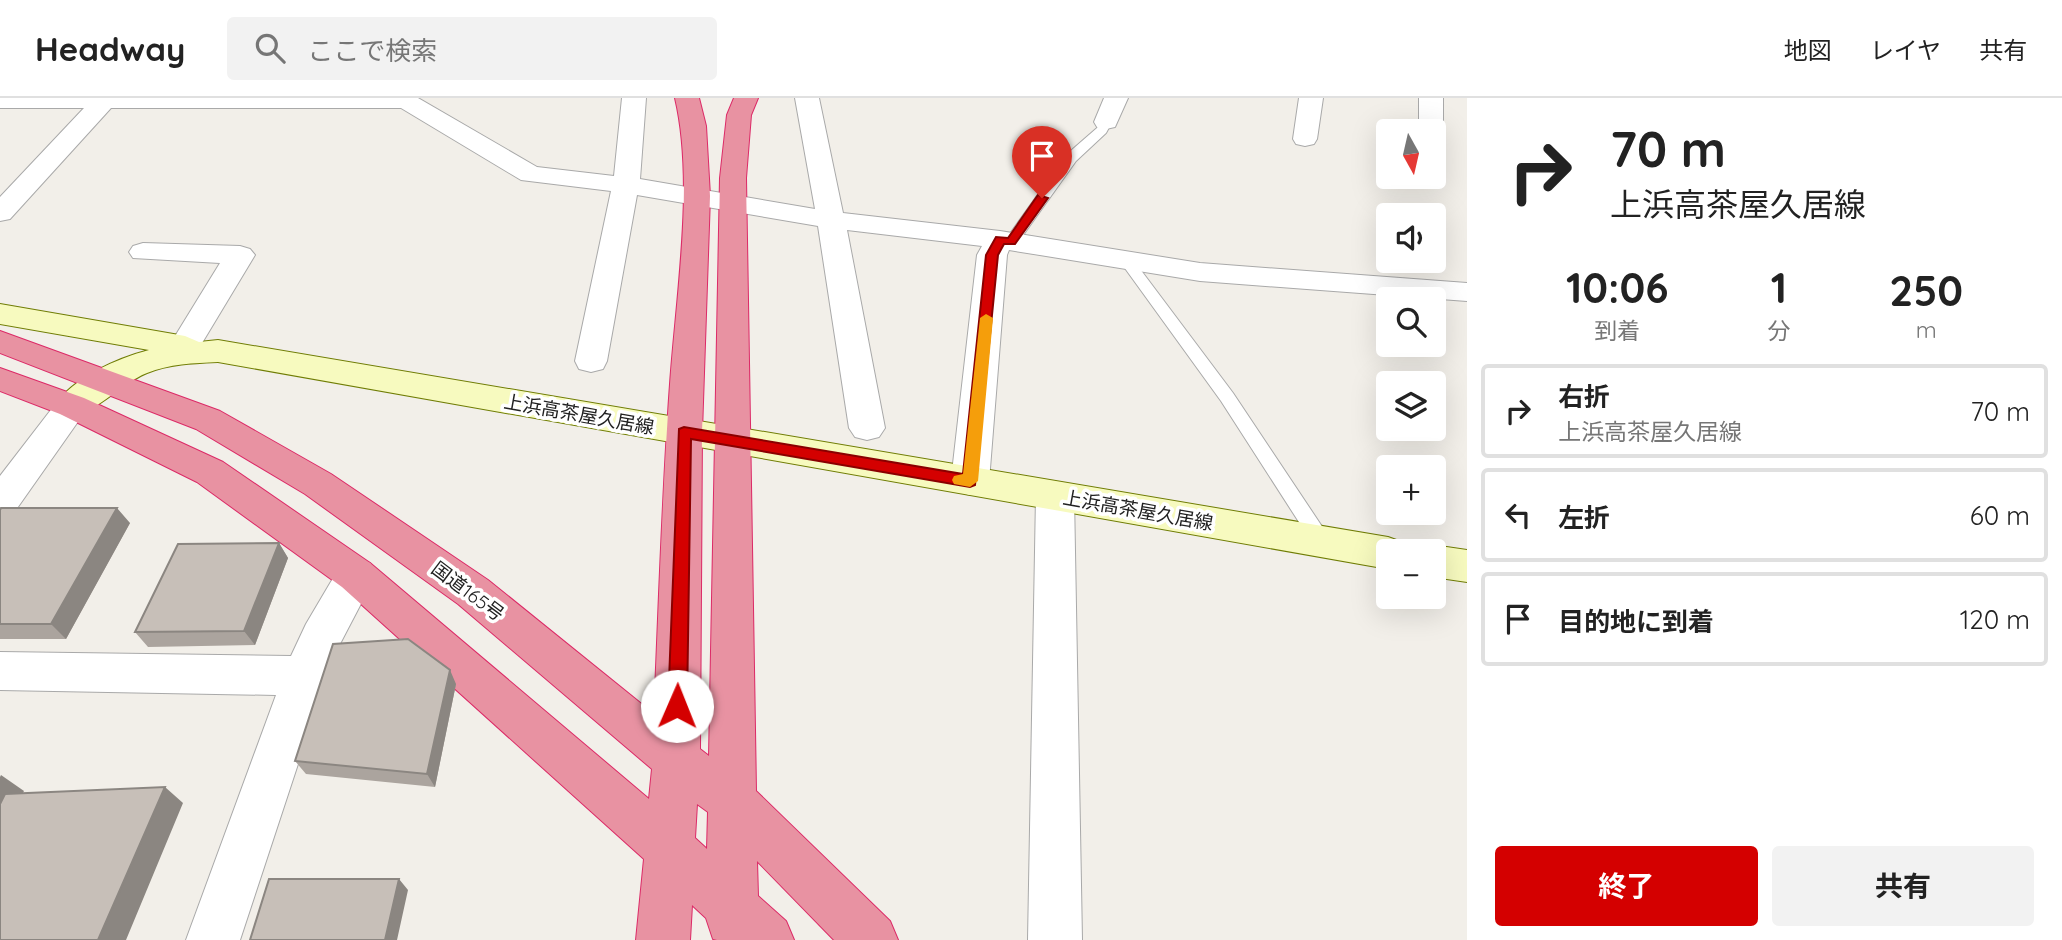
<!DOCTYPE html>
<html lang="ja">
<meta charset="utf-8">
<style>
:root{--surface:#fff;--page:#f2f2f2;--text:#222;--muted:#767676;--line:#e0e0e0;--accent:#d40000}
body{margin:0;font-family:Quicksand,"Noto Sans JP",sans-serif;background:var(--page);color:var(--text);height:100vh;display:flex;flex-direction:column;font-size:26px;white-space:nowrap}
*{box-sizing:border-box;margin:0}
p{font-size:23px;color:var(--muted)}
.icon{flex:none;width:38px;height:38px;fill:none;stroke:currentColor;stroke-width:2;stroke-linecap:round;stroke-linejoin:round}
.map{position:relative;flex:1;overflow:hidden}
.panel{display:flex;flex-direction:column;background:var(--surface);width:595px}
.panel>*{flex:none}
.banner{background:#fff;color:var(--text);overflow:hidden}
.needle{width:46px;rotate:172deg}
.fabs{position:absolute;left:1376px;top:21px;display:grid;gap:14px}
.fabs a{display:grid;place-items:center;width:70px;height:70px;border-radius:7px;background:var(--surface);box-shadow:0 7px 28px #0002;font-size:35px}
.pin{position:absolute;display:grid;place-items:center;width:60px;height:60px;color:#fff;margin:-72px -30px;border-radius:50% 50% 50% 0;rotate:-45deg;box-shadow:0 0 7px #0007}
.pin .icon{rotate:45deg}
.me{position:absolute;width:77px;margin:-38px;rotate:1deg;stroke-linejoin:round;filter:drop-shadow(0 0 5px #0008)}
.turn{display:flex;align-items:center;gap:24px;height:147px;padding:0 28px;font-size:32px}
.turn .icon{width:91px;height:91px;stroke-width:2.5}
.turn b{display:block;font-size:49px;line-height:60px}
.eta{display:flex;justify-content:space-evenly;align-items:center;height:119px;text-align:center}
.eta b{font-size:42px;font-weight:700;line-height:49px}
.primary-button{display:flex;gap:14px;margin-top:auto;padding:14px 28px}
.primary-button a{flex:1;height:80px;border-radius:7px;background:var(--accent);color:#fff;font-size:28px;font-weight:700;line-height:80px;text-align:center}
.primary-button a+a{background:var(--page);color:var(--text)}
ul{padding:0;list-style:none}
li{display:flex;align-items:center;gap:21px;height:94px;margin:0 14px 10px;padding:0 14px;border:4px solid var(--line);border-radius:7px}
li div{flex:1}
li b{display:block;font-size:26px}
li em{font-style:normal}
header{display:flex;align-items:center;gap:42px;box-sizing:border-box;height:98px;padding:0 35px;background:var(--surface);border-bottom:2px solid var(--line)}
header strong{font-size:33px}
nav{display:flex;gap:38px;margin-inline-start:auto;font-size:24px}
.search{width:490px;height:63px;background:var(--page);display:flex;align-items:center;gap:18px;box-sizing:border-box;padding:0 24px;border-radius:7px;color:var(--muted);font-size:26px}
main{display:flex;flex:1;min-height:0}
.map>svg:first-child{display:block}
</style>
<header>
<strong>Headway</strong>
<div class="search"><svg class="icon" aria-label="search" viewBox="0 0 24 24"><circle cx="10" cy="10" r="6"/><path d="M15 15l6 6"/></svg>ここで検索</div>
<nav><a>地図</a><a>レイヤ</a><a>共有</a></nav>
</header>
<main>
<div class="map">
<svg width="1467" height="842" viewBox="0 0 1467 842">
<rect width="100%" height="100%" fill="#f2efe9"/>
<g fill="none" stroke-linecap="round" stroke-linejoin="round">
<g stroke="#a9a9a9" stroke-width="2">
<path id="lane" d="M 1106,20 L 1112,24 L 1106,35 L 1076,63 L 1016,147 L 1006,147 L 1004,144 L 1066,57 L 1097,30 L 1102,21 Z
M 1126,158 L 1131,159 L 1233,295 L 1329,439 L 1332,444 L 1329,449 L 1322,452 L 1315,449 L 1221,303 L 1119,162 Z"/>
</g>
<g stroke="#a9a9a9" stroke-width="2">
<path id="street" d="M 0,0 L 418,0 L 537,69 L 614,78 L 622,0 L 646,0 L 640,81 L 815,111 L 795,0 L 819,0 L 843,115 L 1000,133 L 1200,165 L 1467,185 L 1467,203 L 1200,183 L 1009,152 L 1007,157 L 989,383 L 983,393 L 970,397 L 957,393 L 951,383 L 977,157 L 982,148 L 847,132 L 885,330 L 879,339 L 867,342 L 855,339 L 849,330 L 818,128 L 637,97 L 607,263 L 603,271 L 591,274 L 579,271 L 575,263 L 611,93 L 521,82 L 401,10 L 111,10 L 10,121 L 0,123 L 0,99 L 84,10 L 0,10 Z
M 1104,0 L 1128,0 L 1115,29 L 1106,31 L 1097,29 L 1094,24 Z
M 1299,0 L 1323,0 L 1317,41 L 1314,46 L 1305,48 L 1296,46 L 1293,41 Z
M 1419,0 L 1443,0 L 1443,23 L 1440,28 L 1431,30 L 1422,28 L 1419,23 Z
M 143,145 L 240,148 L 250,151 L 255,157 L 196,255 L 185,258 L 174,255 L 169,248 L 220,165 L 133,160 L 129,154 L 133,148 Z
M 72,296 L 84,300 L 89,308 L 13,416 L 0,420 L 0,378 L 60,300 Z
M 1055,384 L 1068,388 L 1074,398 L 1082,842 L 1028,842 L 1036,398 L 1042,388 Z
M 356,461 L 370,465 L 376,477 L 341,544 L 327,578 L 240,842 L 186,842 L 276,597 L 0,592 L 0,554 L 291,558 L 306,526 L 342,465 Z"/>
</g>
<g stroke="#707d05" stroke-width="2">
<path id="secondary" d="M 0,206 L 185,238 L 199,244 L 218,242 L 1388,439 L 1402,444 L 1407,453 L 1388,453 L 1388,471 L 218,264 C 194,265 169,266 147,275 C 118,286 89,325 60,316 L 55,308 C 72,280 118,260 149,252 L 0,226 Z
M 1433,447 L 1467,452 L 1467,484 L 1433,479 L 1433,453 L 1418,453 Z"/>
</g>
<g stroke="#dc2a67" stroke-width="2">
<path id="highway" d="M 675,0 L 699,0 L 706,28 L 710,98 L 702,334 L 700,651 L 709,658 L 720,80 L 727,17 L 734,0 L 758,0 L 751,17 L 746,80 L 756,693 L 890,823 L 898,842 L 834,842 L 757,763 L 758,798 L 786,823 L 794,842 L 717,842 L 713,841 L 706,820 L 692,807 L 690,842 L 636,842 L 644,761 L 342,489 L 197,384 L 60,316 L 0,293 L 0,270 L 84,300 L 223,364 L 370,465 L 649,701 L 652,671 L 458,506 L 305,396 L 196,331 L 0,255 L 0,233 L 220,313 L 331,376 L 488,482 L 654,616 C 659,506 662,396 670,286 C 676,199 695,84 675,0 ZM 697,706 L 708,714 L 707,751 L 695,740 Z"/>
</g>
<use href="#lane" fill="#fff" fill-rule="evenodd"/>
<use href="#street" fill="#fff" fill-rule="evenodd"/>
<use href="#secondary" fill="#f7fabf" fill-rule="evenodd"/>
<use href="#highway" fill="#e892a2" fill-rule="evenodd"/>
</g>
<path fill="#aba49e" d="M 0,412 L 130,425 L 66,541 L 0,541 Z
M 279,445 L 288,460 L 255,547 L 148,549 L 135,534 Z
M 456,586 L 435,689 L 306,676 L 295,663 Z"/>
<path fill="#8b8681" d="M 117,410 L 130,425 L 66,541 L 51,526 Z
M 279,445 L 288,460 L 255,547 L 244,533 Z
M 450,572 L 456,586 L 435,689 L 427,676 Z
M 1,677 L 24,693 L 0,737 L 0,679 Z
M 165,689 L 183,705 L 126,842 L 98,842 Z
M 399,781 L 408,792 L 397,842 L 385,842 Z"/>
<path fill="#c7bfb8" stroke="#8b8681" stroke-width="2" d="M 1,410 L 117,410 L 51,526 L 0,526 L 0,412 Z
M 279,445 L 244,533 L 135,534 L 178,446 Z
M 408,541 L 450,572 L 427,676 L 295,663 L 333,546 Z
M 165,689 L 98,842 L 0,842 L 0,706 L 5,696 Z
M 269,781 L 399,781 L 385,842 L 250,842 Z"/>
<path fill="#d40000" stroke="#8a0000" stroke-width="2" d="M 1038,97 L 1048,100 L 1015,146 L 1004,146 L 998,157 L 975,387 L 970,389 L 691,341 L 687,608 L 684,614 L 677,616 L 671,614 L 668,608 L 679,331 L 684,329 L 963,376 L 986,157 L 996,139 L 1008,140 Z"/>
<path fill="#f59e0b" d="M 986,216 L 993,220 L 978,383 L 970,389 L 954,386 L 952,382 L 954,378 L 963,376 L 980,220 Z"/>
<g text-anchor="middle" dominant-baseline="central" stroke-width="7" stroke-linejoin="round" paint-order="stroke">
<g font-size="19" fill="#222" stroke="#fff">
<text transform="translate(579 316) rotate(10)">上浜高茶屋久居線</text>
<text transform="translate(1138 412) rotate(10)">上浜高茶屋久居線</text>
<text transform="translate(468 493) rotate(37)">国道165号</text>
</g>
</g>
</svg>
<div class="fabs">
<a><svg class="needle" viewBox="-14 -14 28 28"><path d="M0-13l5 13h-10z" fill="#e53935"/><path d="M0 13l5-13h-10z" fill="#767676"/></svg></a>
<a><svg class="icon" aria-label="sound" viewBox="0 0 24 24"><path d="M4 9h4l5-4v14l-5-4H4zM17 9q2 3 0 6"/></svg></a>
<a><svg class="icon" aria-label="search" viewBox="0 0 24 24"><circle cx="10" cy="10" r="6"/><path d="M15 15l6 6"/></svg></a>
<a><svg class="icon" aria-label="layers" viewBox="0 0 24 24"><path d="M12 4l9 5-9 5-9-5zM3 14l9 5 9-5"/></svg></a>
<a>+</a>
<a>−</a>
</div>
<div class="pin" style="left:1042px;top:100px;background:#d93025"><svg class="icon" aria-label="arrive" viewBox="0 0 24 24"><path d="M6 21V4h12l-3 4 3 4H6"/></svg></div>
<svg class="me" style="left:677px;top:608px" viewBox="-20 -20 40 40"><circle r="19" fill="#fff"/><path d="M0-13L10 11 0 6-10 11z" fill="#d40000"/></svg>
</div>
<section class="panel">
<div class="banner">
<div class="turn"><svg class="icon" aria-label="right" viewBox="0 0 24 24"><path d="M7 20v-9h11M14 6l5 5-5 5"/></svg><div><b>70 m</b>上浜高茶屋久居線</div></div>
</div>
<div class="eta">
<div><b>10:06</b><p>到着</p></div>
<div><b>1</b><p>分</p></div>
<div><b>250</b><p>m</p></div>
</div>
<ul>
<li><svg class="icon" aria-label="right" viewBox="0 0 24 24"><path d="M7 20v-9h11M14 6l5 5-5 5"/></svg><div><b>右折</b><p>上浜高茶屋久居線</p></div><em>70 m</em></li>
<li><svg class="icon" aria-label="left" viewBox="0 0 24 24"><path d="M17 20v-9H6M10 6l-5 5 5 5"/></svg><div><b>左折</b></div><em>60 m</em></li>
<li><svg class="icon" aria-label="arrive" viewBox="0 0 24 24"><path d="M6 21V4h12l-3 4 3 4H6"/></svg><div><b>目的地に到着</b></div><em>120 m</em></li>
</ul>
<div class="primary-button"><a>終了</a><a>共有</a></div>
</section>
</main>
